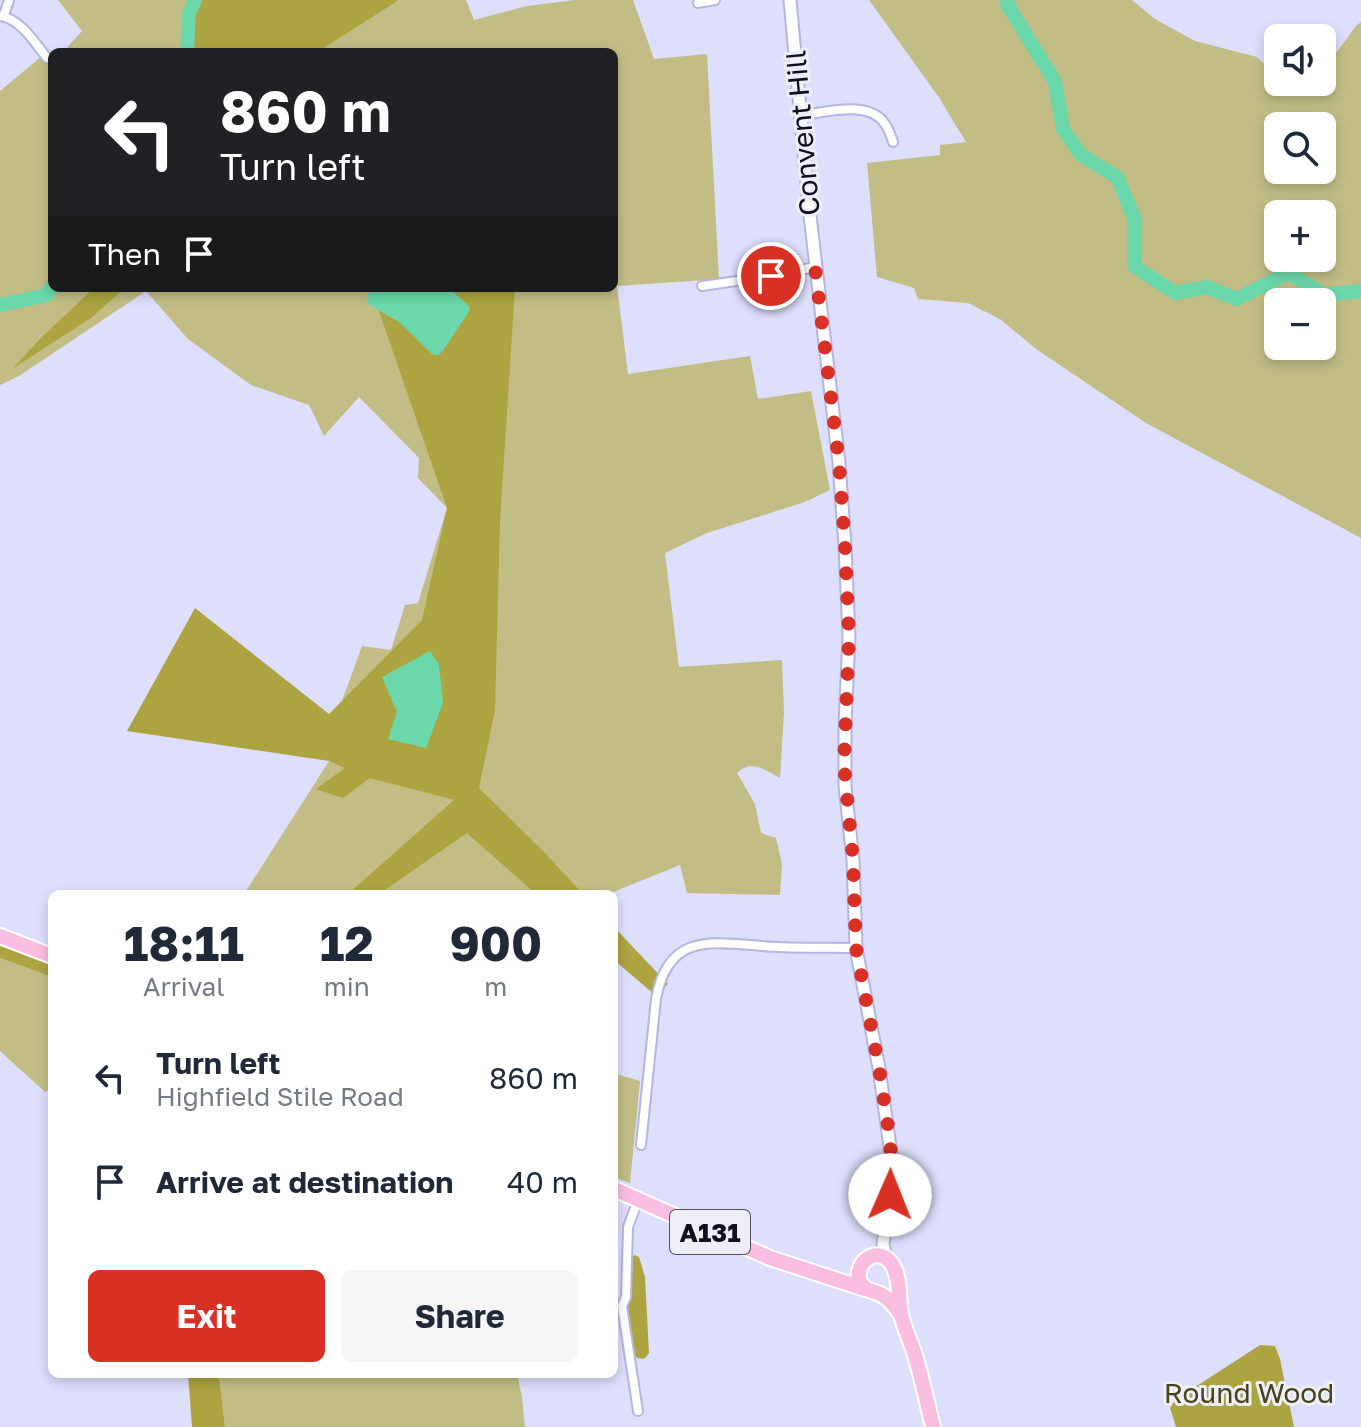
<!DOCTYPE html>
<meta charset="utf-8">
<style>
:root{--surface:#fff;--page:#f6f6f7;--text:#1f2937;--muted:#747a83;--accent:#d93025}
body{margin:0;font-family:"Golos Text",sans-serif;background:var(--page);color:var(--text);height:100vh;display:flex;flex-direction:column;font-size:30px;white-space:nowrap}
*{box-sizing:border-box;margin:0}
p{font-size:26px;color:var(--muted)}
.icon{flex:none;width:44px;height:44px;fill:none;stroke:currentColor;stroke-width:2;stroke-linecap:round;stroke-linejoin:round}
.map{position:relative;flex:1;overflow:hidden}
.sheet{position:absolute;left:48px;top:890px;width:570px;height:488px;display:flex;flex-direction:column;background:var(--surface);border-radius:12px;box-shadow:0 4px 12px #0003}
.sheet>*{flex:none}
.hud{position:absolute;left:48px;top:48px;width:570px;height:244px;border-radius:12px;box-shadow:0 4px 12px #0003;background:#202124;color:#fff;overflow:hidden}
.buttons{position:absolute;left:1264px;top:24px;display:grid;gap:16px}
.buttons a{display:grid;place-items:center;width:72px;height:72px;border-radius:12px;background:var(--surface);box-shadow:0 4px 12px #0003;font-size:40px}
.pin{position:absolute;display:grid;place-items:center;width:68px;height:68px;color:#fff;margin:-34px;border:4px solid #fff;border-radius:50%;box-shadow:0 2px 8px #0007}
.me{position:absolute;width:88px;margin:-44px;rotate:1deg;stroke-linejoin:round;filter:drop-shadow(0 0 6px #0008)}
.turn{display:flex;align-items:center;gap:28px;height:168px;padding:0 40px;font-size:36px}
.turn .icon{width:104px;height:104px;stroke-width:2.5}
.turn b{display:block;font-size:56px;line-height:68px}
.then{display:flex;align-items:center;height:76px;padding:0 40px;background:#0003;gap:16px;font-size:30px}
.eta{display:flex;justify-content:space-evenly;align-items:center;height:136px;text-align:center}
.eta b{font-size:48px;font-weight:700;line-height:56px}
.action{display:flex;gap:16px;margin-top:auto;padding:16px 40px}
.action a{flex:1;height:92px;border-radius:12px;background:var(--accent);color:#fff;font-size:32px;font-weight:700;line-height:92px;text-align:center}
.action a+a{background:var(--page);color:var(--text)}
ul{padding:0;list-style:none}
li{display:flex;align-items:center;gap:24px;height:104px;padding:0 40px}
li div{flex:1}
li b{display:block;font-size:30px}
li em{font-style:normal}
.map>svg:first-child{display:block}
</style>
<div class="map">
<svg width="1361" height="1427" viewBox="0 0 1361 1427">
<rect width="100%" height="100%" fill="#dedffc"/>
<path fill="#c1bd85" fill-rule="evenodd" d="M 58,0 L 466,0 L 474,20 L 527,6 L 575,0 L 633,0 L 654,59 L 707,54 L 719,279 L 617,286 L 628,374 L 750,356 L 758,399 L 811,391 L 830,490 L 805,502 L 707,533 L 665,553 L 679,667 L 782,660 L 784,712 L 780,778 C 766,770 751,759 737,773 L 755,804 L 761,833 L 776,838 L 782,864 L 780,895 L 687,893 L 680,865 L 608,894 L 244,894 L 340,744 L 329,715 L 342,701 L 362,646 L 391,650 L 405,605 L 418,603 L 447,508 L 418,478 L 419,458 L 359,397 L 324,436 L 309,405 L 251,385 L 188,339 L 146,291 L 19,376 L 0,385 L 0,91 L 43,55 L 52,63 L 52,288 L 614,288 L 614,52 L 63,52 L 82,31 Z
M 869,0 L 1132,0 L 1155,19 L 1195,41 L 1257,57 L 1278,77 L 1278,82 L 1283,82 L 1301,97 L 1314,82 L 1322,82 L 1322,72 L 1356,26 L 1361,22 L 1361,538 L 1146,423 L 1036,349 L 1000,319 L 968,303 L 918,299 L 914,288 L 877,277 L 867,163 L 940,155 L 940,145 L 966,142 L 938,96 ZM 1322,126 L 1322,170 L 1278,170 L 1278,126 ZM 1322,214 L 1322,258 L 1278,258 L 1278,214 ZM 1322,302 L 1322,346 L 1278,346 L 1278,302 Z
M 0,958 L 52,977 L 52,1088 L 45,1092 L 0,1051 Z
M 614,1071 L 616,1074 L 640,1081 L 630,1183 L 614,1177 Z
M 219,1374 L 517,1374 L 522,1397 L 525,1427 L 225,1427 Z"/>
<path fill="#aca440" d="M 195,0 L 399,0 L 317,52 L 187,52 L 189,14 Z
M 94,288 L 125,288 L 91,318 L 12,369 L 42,337 Z
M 371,288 L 515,288 L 500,521 L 495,710 L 479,788 L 545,853 L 583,894 L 536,894 L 467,833 L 379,894 L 348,894 L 454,800 L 370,778 L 343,798 L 316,789 L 345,768 L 329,761 L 127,731 L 195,608 L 329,714 L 422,620 L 447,508 Z
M 614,927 L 668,984 L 655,995 L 614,960 Z
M 0,944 L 52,964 L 52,977 L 0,958 Z
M 635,1255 L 639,1257 L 645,1277 L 649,1353 L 644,1359 L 637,1358 L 632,1352 L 626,1304 L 630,1258 Z
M 1260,1345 L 1275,1346 L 1280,1359 L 1294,1427 L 1176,1427 L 1170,1408 L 1175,1400 Z
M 188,1374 L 219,1374 L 225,1427 L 192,1427 Z"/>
<path fill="#6bd8ab" d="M 371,288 L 449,288 L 468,305 L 470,310 L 442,352 L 438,355 L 432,354 L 399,322 L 368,304 L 367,297 Z
M 430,651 L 439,665 L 443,703 L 426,748 L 388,739 L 397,712 L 382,677 Z"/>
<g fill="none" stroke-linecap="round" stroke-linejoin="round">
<path stroke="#6bd8ab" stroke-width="14" d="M 1008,0 L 1007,4 L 1055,82 L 1063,129 L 1081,155 L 1117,177 L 1134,217 L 1134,266 L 1175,293 L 1207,287 L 1236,299 L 1289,273 L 1324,295 L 1361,291
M 187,52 L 189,14 L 195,0
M 0,305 L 47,295 L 52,286"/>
<g stroke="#b4b5e3" stroke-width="12">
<path id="minor" d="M 698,3 L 715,0
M 4,15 L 9,0
M 0,16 C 21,19 35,43 47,58
M 801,115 C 825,113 869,99 885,124 C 889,129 891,136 893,142
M 702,286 L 771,276 L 815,267
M 641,1145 L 656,999 C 668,933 711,942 762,946 C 793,949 825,947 856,948
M 638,1200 L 628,1227 L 626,1297 L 622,1306 L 638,1411"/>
</g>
<g stroke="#b4b5e3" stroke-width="15">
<path id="secondary" d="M 790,0 L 809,207 L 839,463 L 845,546 L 849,636 L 845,724 L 845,786 L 853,860 L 856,948 L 879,1068 L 891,1154 L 890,1195 L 883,1244 L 886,1258"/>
</g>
<g stroke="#fff" stroke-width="18">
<path id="trunk" d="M 0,936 L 52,956
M 614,1189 L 770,1258 L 865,1289
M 901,1315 C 896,1308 890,1299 882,1295 C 871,1289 868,1293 859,1281 C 855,1258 881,1245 893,1266 C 901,1280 898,1299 901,1314 C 904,1328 911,1342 915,1355 C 922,1379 927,1403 933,1427"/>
</g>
<use href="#minor" stroke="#fff" stroke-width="8"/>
<use href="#secondary" stroke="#fff" stroke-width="11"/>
<use href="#trunk" stroke="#fabee0" stroke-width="14"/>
</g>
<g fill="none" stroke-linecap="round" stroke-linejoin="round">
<path stroke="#d93025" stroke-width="14" stroke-dasharray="0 25.2" d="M 771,276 L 815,267 L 839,463 L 845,546 L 849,636 L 844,764 L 853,860 L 856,948 L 879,1068 L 889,1133 L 891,1154 L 890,1195"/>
</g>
<g text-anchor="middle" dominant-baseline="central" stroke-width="6" stroke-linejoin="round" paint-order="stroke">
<rect fill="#eeeef8" stroke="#535260" stroke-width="2" x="670" y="1210" width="80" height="44" rx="6"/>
<g font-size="26" font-weight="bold" fill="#100f1f">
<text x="710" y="1232">A131</text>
</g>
<g font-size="28" fill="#100f1f" stroke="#eeeef8">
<text transform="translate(802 133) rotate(-95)">Convent Hill</text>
</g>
<g font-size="28" fill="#47431a" stroke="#eeeef8">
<text x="1249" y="1392">Round Wood</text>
</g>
</g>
</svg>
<div class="buttons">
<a><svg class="icon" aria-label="sound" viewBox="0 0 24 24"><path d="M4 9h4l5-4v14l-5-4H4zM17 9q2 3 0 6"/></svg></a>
<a><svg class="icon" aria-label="search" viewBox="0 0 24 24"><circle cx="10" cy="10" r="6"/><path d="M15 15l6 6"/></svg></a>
<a>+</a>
<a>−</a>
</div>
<div class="pin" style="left:771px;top:276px;background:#d93025"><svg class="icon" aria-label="arrive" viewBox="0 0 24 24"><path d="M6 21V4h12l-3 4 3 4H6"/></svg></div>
<svg class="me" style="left:890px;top:1195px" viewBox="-20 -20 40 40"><circle r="19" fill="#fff"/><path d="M0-13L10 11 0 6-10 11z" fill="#d93025"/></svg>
<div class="hud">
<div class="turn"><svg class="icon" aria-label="left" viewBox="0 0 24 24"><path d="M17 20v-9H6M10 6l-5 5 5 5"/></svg><div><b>860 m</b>Turn left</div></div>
<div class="then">Then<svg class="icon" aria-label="arrive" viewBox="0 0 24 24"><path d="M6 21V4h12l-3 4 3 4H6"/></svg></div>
</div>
<section class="sheet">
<div class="eta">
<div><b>18:11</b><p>Arrival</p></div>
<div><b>12</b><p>min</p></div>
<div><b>900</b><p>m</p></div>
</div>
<ul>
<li><svg class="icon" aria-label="left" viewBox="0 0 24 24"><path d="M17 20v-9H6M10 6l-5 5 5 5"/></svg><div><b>Turn left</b><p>Highfield Stile Road</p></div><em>860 m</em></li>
<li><svg class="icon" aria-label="arrive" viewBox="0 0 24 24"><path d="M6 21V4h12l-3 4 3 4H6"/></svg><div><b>Arrive at destination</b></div><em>40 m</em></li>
</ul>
<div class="action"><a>Exit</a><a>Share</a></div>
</section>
</div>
